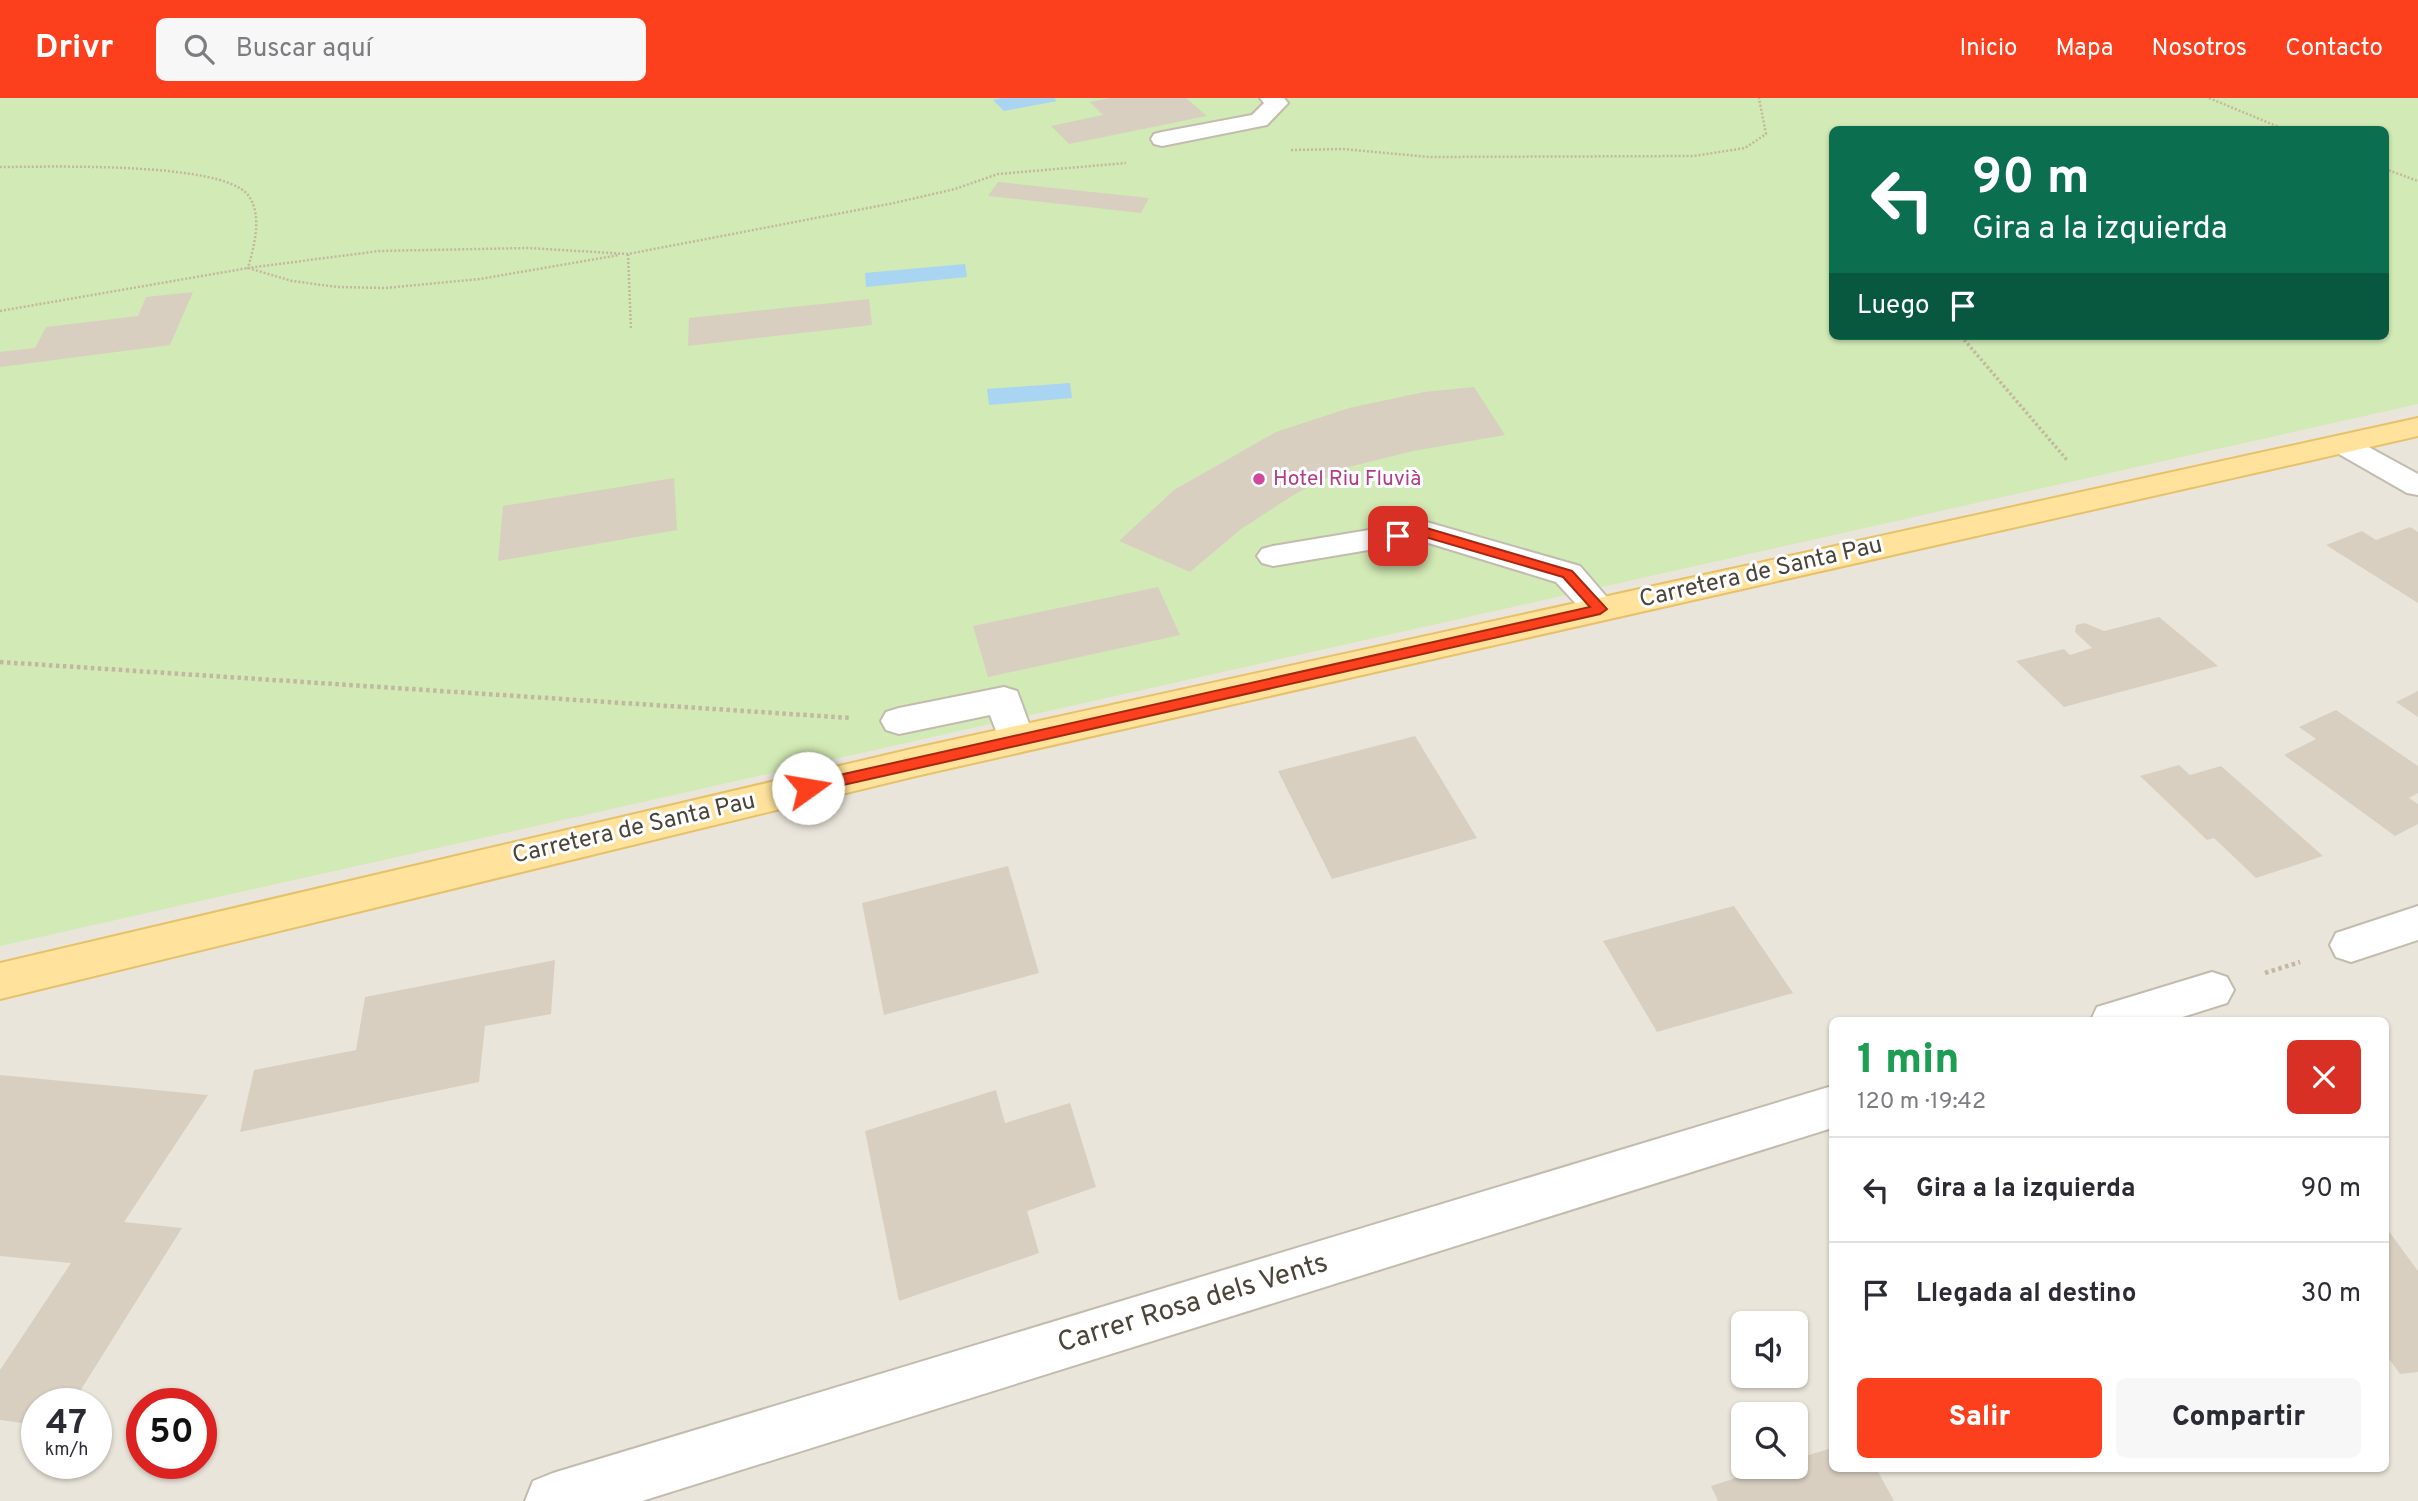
<!DOCTYPE html>
<html lang="es">
<meta charset="utf-8">
<style>
:root{--surface:#fff;--page:#f7f7f7;--text:#2b2b33;--muted:#7c7c81;--line:#e1e1e2;--accent:#fc3f1d}
body{margin:0;font-family:Overpass,sans-serif;background:var(--page);color:var(--text);height:100vh;display:flex;flex-direction:column;font-size:26px;white-space:nowrap}
*{box-sizing:border-box;margin:0}
p{font-size:23px;color:var(--muted)}
.icon{flex:none;width:38px;height:38px;fill:none;stroke:currentColor;stroke-width:2;stroke-linecap:round;stroke-linejoin:round}
.map{position:relative;flex:1;overflow:hidden}
.sheet{position:absolute;left:1829px;top:919px;width:560px;height:455px;display:flex;flex-direction:column;background:var(--surface);border-radius:10px;box-shadow:0 2px 5px #0004}
.sheet>*{flex:none}
.top-card{position:absolute;left:1829px;top:28px;width:560px;height:214px;border-radius:10px;box-shadow:0 2px 5px #0004;background:#0b6e4f;color:#fff;overflow:hidden}
.tools{position:absolute;left:1731px;top:1213px;display:grid;gap:14px}
.tools a{display:grid;place-items:center;width:77px;height:77px;border-radius:10px;background:var(--surface);box-shadow:0 2px 5px #0004;font-size:35px}
.speed{position:absolute;left:21px;top:1290px;display:flex;gap:14px;font-size:35px;font-weight:700;text-align:center}
.speed>*{display:grid;place-content:center;width:91px;height:91px;border-radius:50%;background:var(--surface);box-shadow:0 2px 5px #0004;line-height:1}
.speed small{font-size:18px;font-weight:400}
.speed .limit{border:10px solid #d22;background:#fff;color:#111}
.pin{position:absolute;display:grid;place-items:center;width:60px;height:60px;color:#fff;margin:-30px;border-radius:14px;box-shadow:0 4px 10px #0006}
.me{position:absolute;width:77px;margin:-38px;rotate:77deg;stroke-linejoin:round;filter:drop-shadow(0 0 5px #0008)}
.turn{display:flex;align-items:center;gap:24px;height:147px;padding:0 28px;font-size:32px}
.turn .icon{width:91px;height:91px;stroke-width:2.5}
.turn b{display:block;font-size:49px;line-height:60px}
.then{display:flex;align-items:center;height:66px;padding:0 28px;background:#0003;gap:14px;font-size:26px}
.round{display:grid;place-items:center;flex:none;width:74px;height:74px;border-radius:10px;background:var(--page)}
.summary{display:flex;align-items:center;justify-content:space-between;height:119px;padding:0 28px}
h1{font-size:42px;font-weight:800;line-height:52px;color:#1e9e55}
.cta{display:flex;gap:14px;margin-top:auto;padding:14px 28px}
.cta a{flex:1;height:80px;border-radius:10px;background:var(--accent);color:#fff;font-size:28px;font-weight:800;line-height:80px;text-align:center}
.cta a+a{background:var(--page);color:var(--text)}
ul{padding:0;list-style:none}
li{display:flex;align-items:center;gap:21px;height:105px;padding:0 28px;border-top:2px solid var(--line)}
li div{flex:1}
li b{display:block;font-size:26px}
li em{font-style:normal}
header{display:flex;align-items:center;gap:42px;box-sizing:border-box;height:98px;padding:0 35px;background:var(--accent);color:#fff}
header strong{font-size:33px}
nav{display:flex;gap:38px;margin-inline-start:auto;font-size:24px}
.search{width:490px;height:63px;background:var(--page);display:flex;align-items:center;gap:18px;box-sizing:border-box;padding:0 24px;border-radius:10px;color:var(--muted);font-size:26px}
.map>svg:first-child{display:block}
</style>
<header>
<strong>Drivr</strong>
<div class="search"><svg class="icon" aria-label="search" viewBox="0 0 24 24"><circle cx="10" cy="10" r="6"/><path d="M15 15l6 6"/></svg>Buscar aquí</div>
<nav><a>Inicio</a><a>Mapa</a><a>Nosotros</a><a>Contacto</a></nav>
</header>
<div class="map">
<svg width="2418" height="1403" viewBox="0 0 2418 1403">
<rect width="100%" height="100%" fill="#f6f3ec"/>
<path fill="#eae5da" fill-rule="evenodd" d="M 2418,238 L 2418,1403 L 0,1403 L 0,777 ZM 1832,922 L 2385,922 L 2385,1370 L 1832,1370 ZM 1743,1225 L 1796,1225 L 1796,1278 L 1743,1278 ZM 37,1306 L 96,1306 L 96,1365 L 37,1365 ZM 142,1306 L 201,1306 L 201,1365 L 142,1365 ZM 1743,1316 L 1796,1316 L 1796,1368 L 1743,1368 Z"/>
<path fill="#d2eab5" fill-rule="evenodd" d="M 0,0 L 2418,0 L 2418,306 L 0,848 ZM 1832,32 L 2385,32 L 2385,238 L 1832,238 Z"/>
<path fill="#a9d4f2" d="M 1002,0 L 1054,0 L 1057,3 L 1004,13 L 993,2 Z
M 965,166 L 967,179 L 866,189 L 865,175 Z
M 1070,285 L 1072,300 L 989,307 L 987,291 Z"/>
<path fill="#d8cfc1" d="M 1110,0 L 1186,0 L 1207,18 L 1069,46 L 1051,28 L 1103,17 L 1090,4 Z
M 998,84 L 1149,100 L 1141,115 L 988,98 Z
M 193,194 L 170,247 L 0,269 L 0,254 L 35,250 L 46,229 L 138,218 L 146,199 Z
M 869,201 L 872,227 L 688,248 L 689,220 Z
M 1474,289 L 1505,337 L 1413,353 L 1345,370 L 1295,396 L 1241,431 L 1190,474 L 1119,443 L 1174,392 L 1276,334 L 1349,310 L 1424,294 Z
M 674,380 L 677,432 L 498,463 L 503,408 Z
M 2410,429 L 2418,434 L 2418,505 L 2326,447 L 2362,433 L 2376,442 Z
M 1158,489 L 1180,537 L 988,579 L 973,528 Z
M 2159,519 L 2218,568 L 2064,609 L 2016,563 L 2064,551 L 2070,557 L 2092,550 L 2075,534 L 2076,527 L 2085,525 L 2104,533 Z
M 2418,593 L 2418,619 L 2396,604 Z
M 2336,612 L 2418,668 L 2418,695 L 2409,700 L 2418,706 L 2418,726 L 2395,738 L 2284,657 L 2316,641 L 2299,629 Z
M 1415,638 L 1477,740 L 1332,781 L 1278,673 Z
M 2179,667 L 2190,677 L 2221,668 L 2323,758 L 2256,780 L 2214,740 L 2207,742 L 2140,678 Z
M 1008,768 L 1039,875 L 884,917 L 862,805 Z
M 1734,808 L 1793,895 L 1657,934 L 1603,843 Z
M 555,862 L 551,916 L 485,928 L 479,984 L 240,1034 L 254,972 L 356,952 L 365,899 Z
M 0,977 L 208,997 L 124,1124 L 182,1130 L 72,1306 L 37,1306 L 37,1327 L 0,1322 L 0,1272 L 71,1165 L 0,1158 Z
M 996,992 L 1005,1025 L 1070,1005 L 1096,1089 L 1027,1113 L 1039,1155 L 899,1203 L 865,1033 Z
M 2385,1128 L 2418,1173 L 2418,1274 L 2400,1276 L 2385,1255 Z
M 1832,1350 L 1832,1370 L 1876,1370 L 1894,1403 L 1718,1403 L 1711,1388 L 1773,1368 L 1796,1368 L 1796,1361 Z"/>
<g fill="none" stroke-linecap="round" stroke-linejoin="round">
<g stroke="#c2bbae" stroke-width="4">
<path id="minor" d="M 1260,0 L 1284,0 L 1288,5 L 1267,27 L 1162,48 L 1154,46 L 1151,41 L 1154,36 L 1162,34 L 1252,17 L 1264,5 Z
M 2342,337 L 2352,340 L 2418,376 L 2418,397 L 2407,395 L 2332,352 L 2327,346 L 2332,340 Z
M 1423,423 L 1580,468 L 1617,511 L 1612,519 L 1600,522 L 1588,519 L 1556,484 L 1422,443 L 1273,468 L 1262,465 L 1257,458 L 1262,451 L 1273,448 Z
M 1004,589 L 1017,593 L 1035,642 L 1029,651 L 1016,655 L 1003,651 L 990,617 L 899,636 L 886,632 L 881,623 L 886,614 L 899,610 Z
M 2418,808 L 2418,842 L 2351,864 L 2336,859 L 2330,847 L 2336,835 Z
M 2212,874 L 2227,879 L 2234,892 L 2227,905 L 2173,922 L 2091,922 L 2097,909 Z
M 1832,988 L 1832,1030 L 642,1403 L 525,1403 L 533,1383 L 553,1375 Z"/>
</g>
<g stroke="#e6c16a" stroke-width="4">
<path id="major" d="M 2418,320 L 2418,338 L 916,678 L 0,901 L 0,865 L 916,650 Z"/>
</g>
<path stroke="#c4b79f" stroke-width="2.5" stroke-dasharray="2 2" stroke-linecap="butt" d="M 2209,0 L 2286,32
M 1291,52 L 1343,51 L 1429,59 L 1694,58 L 1745,50 L 1766,36 L 1759,0
M 0,69 C 46,69 221,63 248,97 C 263,117 254,148 248,170 L 379,153 L 528,150 L 628,156 L 894,105 L 955,91 L 998,76 L 1126,65
M 2385,71 L 2418,83
M 628,156 L 631,232
M 0,213 L 248,170 L 292,183 L 338,189 L 385,190 L 480,181 L 619,157"/>
<path stroke="#c4b79f" stroke-width="3.5" stroke-dasharray="2.5 2.5" stroke-linecap="butt" d="M 1961,238 L 2067,362"/>
<path stroke="#c4b79f" stroke-width="4.5" stroke-dasharray="3.5 3.5" stroke-linecap="butt" d="M 0,564 L 851,620
M 2265,875 L 2300,864"/>
<use href="#minor" fill="#fff" fill-rule="evenodd"/>
<use href="#major" fill="#ffe39c" fill-rule="evenodd"/>
</g>
<path fill="#fc3f1d" stroke="#a42913" stroke-width="2" d="M 1423,429 L 1572,473 L 1607,511 L 1600,516 L 808,695 L 800,690 L 808,684 L 1590,509 L 1563,479 L 1422,438 L 1398,442 L 1391,438 L 1398,433 Z"/>
<circle fill="#d1479c" stroke="#fff" stroke-width="2.5" cx="1259" cy="381" r="7"/>
<g text-anchor="middle" dominant-baseline="central" stroke-width="6" stroke-linejoin="round" paint-order="stroke">
<g font-size="21" fill="#b23c85" stroke="#fff" text-anchor="start">
<text x="1273" y="381">Hotel Riu Fluvià</text>
</g>
<g font-size="24" fill="#4b4439" stroke="#fff">
<text transform="translate(1761 475) rotate(-13)">Carretera de Santa Pau</text>
<text transform="translate(634 731) rotate(-13)">Carretera de Santa Pau</text>
</g>
<g font-size="28" fill="#4b4439" stroke="#fff">
<text transform="translate(1193 1206) rotate(-17)">Carrer Rosa dels Vents</text>
</g>
</g>
</svg>
<div class="tools">
<a><svg class="icon" aria-label="sound" viewBox="0 0 24 24"><path d="M4 9h4l5-4v14l-5-4H4zM17 9q2 3 0 6"/></svg></a>
<a><svg class="icon" aria-label="search" viewBox="0 0 24 24"><circle cx="10" cy="10" r="6"/><path d="M15 15l6 6"/></svg></a>
</div>
<div class="speed"><div>47<small>km/h</small></div><div class="limit">50</div></div>
<div class="pin" style="left:1398px;top:438px;background:#d93025"><svg class="icon" aria-label="arrive" viewBox="0 0 24 24"><path d="M6 21V4h12l-3 4 3 4H6"/></svg></div>
<svg class="me" style="left:808px;top:690px" viewBox="-20 -20 40 40"><circle r="19" fill="#fff"/><path d="M0-13L10 11 0 6-10 11z" fill="#fc3f1d"/></svg>
<div class="top-card">
<div class="turn"><svg class="icon" aria-label="left" viewBox="0 0 24 24"><path d="M17 20v-9H6M10 6l-5 5 5 5"/></svg><div><b>90 m</b>Gira a la izquierda</div></div>
<div class="then">Luego<svg class="icon" aria-label="arrive" viewBox="0 0 24 24"><path d="M6 21V4h12l-3 4 3 4H6"/></svg></div>
</div>
<section class="sheet">
<div class="summary"><div><h1>1 min</h1><p>120 m · 19:42</p></div><a class="round" style="background:#d93025;color:#fff"><svg class="icon" aria-label="close" viewBox="0 0 24 24"><path d="M6 6l12 12M18 6L6 18"/></svg></a></div>
<ul>
<li><svg class="icon" aria-label="left" viewBox="0 0 24 24"><path d="M17 20v-9H6M10 6l-5 5 5 5"/></svg><div><b>Gira a la izquierda</b></div><em>90 m</em></li>
<li><svg class="icon" aria-label="arrive" viewBox="0 0 24 24"><path d="M6 21V4h12l-3 4 3 4H6"/></svg><div><b>Llegada al destino</b></div><em>30 m</em></li>
</ul>
<div class="cta"><a>Salir</a><a>Compartir</a></div>
</section>
</div>
